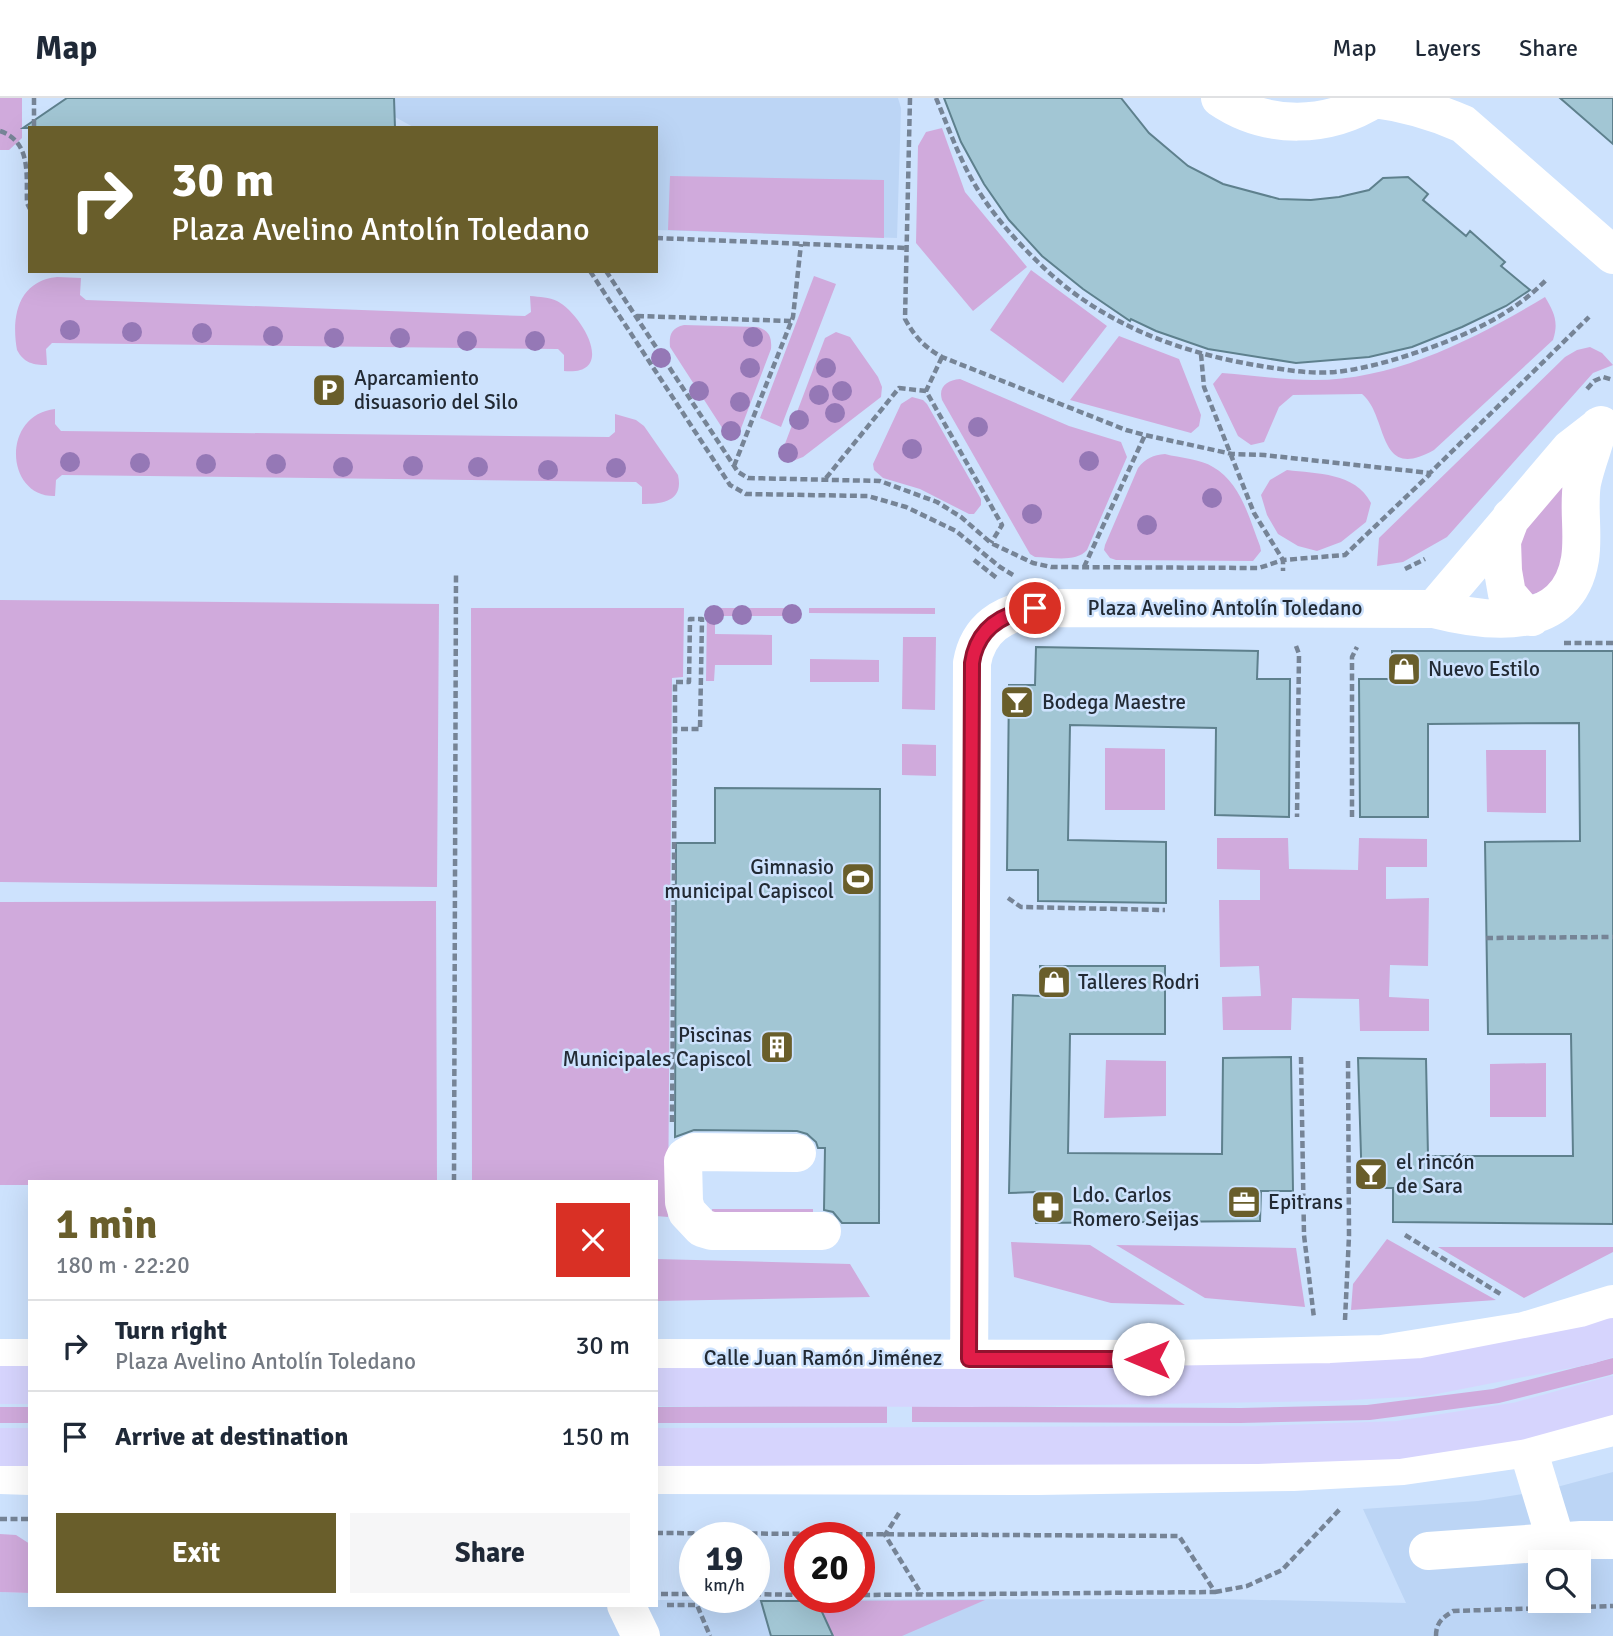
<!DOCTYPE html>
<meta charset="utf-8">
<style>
:root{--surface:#fff;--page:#f6f6f7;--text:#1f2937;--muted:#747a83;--line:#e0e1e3;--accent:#695e2b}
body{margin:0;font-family:Signika,sans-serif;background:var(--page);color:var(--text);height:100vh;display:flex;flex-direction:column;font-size:26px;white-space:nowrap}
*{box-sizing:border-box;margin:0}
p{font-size:23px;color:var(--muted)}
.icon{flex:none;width:38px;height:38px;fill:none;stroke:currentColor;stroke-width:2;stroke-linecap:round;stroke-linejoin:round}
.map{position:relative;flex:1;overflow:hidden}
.side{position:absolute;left:28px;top:1082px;width:630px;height:427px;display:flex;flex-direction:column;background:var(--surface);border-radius:0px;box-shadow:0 7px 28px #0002}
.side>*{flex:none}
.top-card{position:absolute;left:28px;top:28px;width:630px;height:147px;border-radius:0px;box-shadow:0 7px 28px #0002;background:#695e2b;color:#fff;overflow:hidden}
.buttons{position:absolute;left:1528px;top:1452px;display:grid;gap:14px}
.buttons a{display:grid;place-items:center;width:63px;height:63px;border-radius:0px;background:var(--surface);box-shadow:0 7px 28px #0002;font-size:35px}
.speed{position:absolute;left:679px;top:1424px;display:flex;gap:14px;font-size:35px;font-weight:700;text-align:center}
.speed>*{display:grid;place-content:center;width:91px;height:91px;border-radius:50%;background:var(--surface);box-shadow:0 7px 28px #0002;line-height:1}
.speed small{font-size:18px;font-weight:400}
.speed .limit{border:10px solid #d22;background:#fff;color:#111}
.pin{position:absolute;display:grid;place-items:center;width:60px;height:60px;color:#fff;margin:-30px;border:4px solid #fff;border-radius:50%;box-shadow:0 2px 7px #0007}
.me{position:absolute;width:77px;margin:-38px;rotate:270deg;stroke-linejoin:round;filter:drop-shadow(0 0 5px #0008)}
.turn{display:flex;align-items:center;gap:24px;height:147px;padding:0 28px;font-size:32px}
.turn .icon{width:91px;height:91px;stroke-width:2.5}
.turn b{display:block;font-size:49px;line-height:60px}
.round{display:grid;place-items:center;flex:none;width:74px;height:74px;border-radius:0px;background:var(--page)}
.overview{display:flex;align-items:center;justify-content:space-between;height:119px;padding:0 28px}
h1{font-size:42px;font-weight:800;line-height:52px;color:var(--accent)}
.primary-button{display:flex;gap:14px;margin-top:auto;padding:14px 28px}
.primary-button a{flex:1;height:80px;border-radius:0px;background:var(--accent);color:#fff;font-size:28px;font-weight:800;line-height:80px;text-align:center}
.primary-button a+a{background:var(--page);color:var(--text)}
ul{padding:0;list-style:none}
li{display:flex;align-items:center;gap:21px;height:91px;padding:0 28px;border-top:2px solid var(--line)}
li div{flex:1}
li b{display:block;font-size:26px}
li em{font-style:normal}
header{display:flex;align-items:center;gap:42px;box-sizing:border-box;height:98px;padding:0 35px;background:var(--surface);border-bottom:2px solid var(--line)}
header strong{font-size:33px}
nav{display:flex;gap:38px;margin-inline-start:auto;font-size:24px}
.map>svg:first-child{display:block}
</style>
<header>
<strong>Map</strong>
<nav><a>Map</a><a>Layers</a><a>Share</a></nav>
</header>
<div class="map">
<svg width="1613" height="1538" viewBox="0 0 1613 1538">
<rect width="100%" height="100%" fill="#cde2fd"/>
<path fill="#bcd5f5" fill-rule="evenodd" d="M 394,0 L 898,0 L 901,10 L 897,140 L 656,132 L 656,30 L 415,30 L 395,19 Z
M 1613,1374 L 1613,1538 L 0,1538 L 0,1494 L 30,1495 L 30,1507 L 656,1507 L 656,1502 L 1217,1501 L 1406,1505 L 1363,1411 L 1478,1403 L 1542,1393 ZM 1540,1465 L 1578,1465 L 1578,1503 L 1540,1503 Z"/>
<path fill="#d0aadc" d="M 0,0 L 22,0 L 22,40 L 9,52 L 0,52 Z
M 942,30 L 965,94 L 1027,169 L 973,213 L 916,145 L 918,48 L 926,34 Z
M 670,78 L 884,82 L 884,140 L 668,132 Z
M 1031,172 L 1107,228 L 1063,285 L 990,232 Z
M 814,178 L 836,186 L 781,329 L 760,320 Z
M 57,179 L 81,180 L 80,197 L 86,202 L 525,218 L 531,214 L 530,198 C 540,199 549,199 557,203 C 582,216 618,278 564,273 L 564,257 L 558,251 L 52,245 L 46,251 L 47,267 C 33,267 24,265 17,252 C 11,219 18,183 57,179 Z
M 1545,199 C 1554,214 1559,224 1553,242 L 1434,352 C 1376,385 1389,318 1362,296 L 1293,297 L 1279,309 L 1264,344 L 1251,347 L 1238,338 L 1213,286 L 1222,275 C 1252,277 1283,282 1314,282 C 1396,282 1476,240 1545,199 Z
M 684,227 L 757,229 C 769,232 772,239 771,251 L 737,341 L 730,342 L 670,249 C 669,237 671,230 684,227 Z
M 836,234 L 850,239 L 878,279 L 882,289 L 881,299 L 803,359 L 790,364 L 785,361 L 783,351 L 825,240 Z
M 1119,238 L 1179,261 L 1201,317 L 1199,328 L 1191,335 L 1070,302 Z
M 1590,249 L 1602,255 L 1613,267 L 1593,275 L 1447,439 L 1403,464 L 1377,468 L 1379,440 L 1565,259 L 1577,252 Z
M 960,281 L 1069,328 L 1121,344 L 1127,359 L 1087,452 C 1076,465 1050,459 1035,459 L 1030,456 L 942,302 C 938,289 947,282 960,281 Z
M 912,299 L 923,302 L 927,306 L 981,401 L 981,407 L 974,416 L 969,416 L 920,391 L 883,380 L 874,372 L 873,366 L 901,306 Z
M 55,311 L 55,326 L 61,333 L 609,339 L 615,334 L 615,316 L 636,322 L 644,328 L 678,377 C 684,404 662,406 642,406 L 642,389 L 636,384 L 62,377 L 56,382 L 55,398 C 5,399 1,317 55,311 Z
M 1165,356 C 1180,360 1201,361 1213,369 C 1241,385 1249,420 1260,448 L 1261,453 L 1253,463 L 1116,462 L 1110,460 L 1104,452 L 1105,447 L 1138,370 C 1146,360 1153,357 1165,356 Z
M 1573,361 L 1569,428 L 1556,489 L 1524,499 L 1517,433 Z
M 1287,372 C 1317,376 1355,374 1371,405 L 1366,424 L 1341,444 L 1317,453 L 1298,448 L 1278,436 L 1267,417 L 1261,397 L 1270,382 Z
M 0,502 L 439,506 L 437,789 L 0,784 Z
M 471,510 L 684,510 L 683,579 L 672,580 L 668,1119 L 656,1118 L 656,1083 L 472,1083 Z
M 707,510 L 799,510 L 799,518 L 715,518 L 715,536 L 772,537 L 772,567 L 715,567 L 714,583 L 706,583 Z
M 809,510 L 935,510 L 935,516 L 809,515 Z
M 903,539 L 936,539 L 935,612 L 902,611 Z
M 810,561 L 879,562 L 879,584 L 810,584 Z
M 902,646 L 936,647 L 936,678 L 902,677 Z
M 1105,650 L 1165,651 L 1165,712 L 1105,712 Z
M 1486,652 L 1546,652 L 1546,715 L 1487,714 Z
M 1217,740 L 1288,740 L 1289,771 L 1358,772 L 1359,740 L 1427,741 L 1427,769 L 1386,769 L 1386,801 L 1429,800 L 1428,868 L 1390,867 L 1389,899 L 1429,901 L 1429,933 L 1360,933 L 1359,901 L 1292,900 L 1291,932 L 1223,932 L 1222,899 L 1261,898 L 1259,868 L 1220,869 L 1219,802 L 1260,802 L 1260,772 L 1217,771 Z
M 436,803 L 437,1083 L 30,1083 L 30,1087 L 0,1087 L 0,804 Z
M 1106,962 L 1166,963 L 1166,1018 L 1104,1020 Z
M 1546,965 L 1546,1019 L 1490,1019 L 1490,966 Z
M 712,1111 L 813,1111 L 813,1125 L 713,1125 Z
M 1387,1141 L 1496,1202 L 1351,1212 L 1353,1186 Z
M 1011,1144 L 1090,1147 L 1185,1207 L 1111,1205 L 1014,1179 Z
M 1116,1147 L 1296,1150 L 1305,1209 L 1205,1200 Z
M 1438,1149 L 1613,1149 L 1613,1154 L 1524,1200 Z
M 656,1161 L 850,1166 L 870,1199 L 656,1203 Z
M 1613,1260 L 1613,1276 L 1610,1277 L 1499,1305 L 1370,1322 L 1240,1325 L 912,1324 L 912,1308 L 1241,1310 L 1367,1307 L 1493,1291 Z
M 887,1308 L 887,1325 L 656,1325 L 656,1309 Z
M 0,1309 L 30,1309 L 30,1325 L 0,1325 Z
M 0,1436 L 16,1437 L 30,1446 L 30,1495 L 0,1494 Z
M 985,1502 L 902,1538 L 833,1538 L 817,1503 Z"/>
<path fill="#a2c6d4" stroke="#5e808d" stroke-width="2" d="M 67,0 L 394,0 L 395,30 L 23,30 Z
M 944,0 L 1121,0 L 1149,35 L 1188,68 L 1223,86 L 1279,101 L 1311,102 L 1339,99 L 1369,92 L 1383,80 L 1408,79 L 1428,96 L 1423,102 L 1466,138 L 1470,133 L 1505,164 L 1501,168 L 1530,192 L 1506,208 L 1462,229 L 1412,249 L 1369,259 L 1296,265 L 1208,251 L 1156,233 L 1131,221 L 1130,223 L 1083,191 L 1042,158 L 1009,122 L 984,86 L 961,44 Z
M 1560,0 L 1613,0 L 1613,46 Z
M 1036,549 L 1258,553 L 1257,581 L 1290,581 L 1289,719 L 1215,717 L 1216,630 L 1070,627 L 1068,742 L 1166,744 L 1166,805 L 1038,803 L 1038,772 L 1007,772 L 1009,587 L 1035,587 Z
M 1392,553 L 1613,553 L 1613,1126 L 1393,1124 L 1393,1090 L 1362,1090 L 1358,960 L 1426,961 L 1428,1058 L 1573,1058 L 1571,936 L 1488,936 L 1485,744 L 1580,743 L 1579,625 L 1428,626 L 1428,719 L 1360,719 L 1359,581 L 1392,581 Z
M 715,690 L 880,691 L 879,1125 L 842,1125 L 833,1114 L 824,1112 L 825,1050 L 818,1050 L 816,1044 L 807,1036 L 797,1033 L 694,1032 L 675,1039 L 676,745 L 715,745 Z
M 1040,868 L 1165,868 L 1165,936 L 1070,936 L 1068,1055 L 1222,1056 L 1223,960 L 1291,959 L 1293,1093 L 1261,1093 L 1260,1123 L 1036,1125 L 1035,1094 L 1009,1095 L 1013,897 L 1040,898 Z
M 761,1503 L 817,1503 L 833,1538 L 771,1538 Z"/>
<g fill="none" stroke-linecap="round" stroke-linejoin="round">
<path stroke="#768496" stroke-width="4.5" stroke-dasharray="7 3.5" stroke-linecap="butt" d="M 34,0 L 34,30
M 910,0 L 905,221 C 915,239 924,249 942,259 L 1126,332 L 1145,337 L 1232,356 L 1264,357 L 1430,375 L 1589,219
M 936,0 C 949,31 960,63 978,92 C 994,118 1016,143 1039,165 C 1099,225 1179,255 1261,268 C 1285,272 1311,276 1335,274 C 1372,270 1408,258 1443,245 C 1481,230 1517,212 1546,182
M 0,33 C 32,44 26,78 27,105 L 30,111
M 656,140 L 907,150
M 590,173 L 730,387 L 746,396 L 868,398 L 906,409 L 956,433 L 1000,469 L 1013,477
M 606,173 L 738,374 L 748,380 L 880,383 L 937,404 L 961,419 L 991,445 L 1033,465 L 1051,469 L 1259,470 L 1283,462 L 1283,473
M 637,218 L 791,223
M 1201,256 L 1204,289 L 1254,415 L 1283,462 L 1345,457 L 1430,376
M 942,259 L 926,293 L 1002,427 L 991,445
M 1587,291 L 1594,283 L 1603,279 L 1613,282
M 734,368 L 793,219 L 801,146
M 826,380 L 899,290 L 926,293
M 974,462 L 998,481
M 1084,469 L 1145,337
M 1405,471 L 1425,461
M 1564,545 L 1613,545
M 1296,548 L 1299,556 L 1297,719
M 1352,719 L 1352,559 L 1357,549
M 1008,800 L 1021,809 L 1165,812
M 1486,840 L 1613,839
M 1301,959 L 1304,1137 L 1314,1220
M 672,1024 L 675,631 L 675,584 L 689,584 L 690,521 L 702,521 L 700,631 L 675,631
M 454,1083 L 456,477
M 1405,1137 L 1502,1197
M 1345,1222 L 1349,1138 L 1348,960
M 899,1415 L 885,1437 L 922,1497
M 0,1421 L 30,1421
M 656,1435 L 1179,1438 L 1215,1494 L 859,1497
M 1215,1494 L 1247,1488 L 1282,1472 L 1341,1410
M 661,1496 L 695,1496
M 754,1496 L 800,1497
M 667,1507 L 697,1507 L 710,1538
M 1436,1538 C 1436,1525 1442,1520 1453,1513 L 1613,1508"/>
<path stroke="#fff" stroke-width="38" d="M 1220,0 C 1267,32 1328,31 1376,0
M 1374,1 C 1406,5 1433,13 1463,26 L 1613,157
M 1511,419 L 1502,443 L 1503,473 L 1507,496 L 1520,511 L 1532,519
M 1434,511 L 1570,351 L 1601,327
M 797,1055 L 694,1054 L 685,1059 L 683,1063 L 684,1104 L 687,1114 L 702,1130 L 712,1133 L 822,1133
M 0,1260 L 30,1260
M 656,1260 L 1174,1261 L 1382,1256 L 1524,1233 L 1613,1206
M 969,1290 L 972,565 C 978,530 1003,515 1035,510 L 1434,511 C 1489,525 1568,535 1580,461 C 1584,436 1578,410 1582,385 C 1586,366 1594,347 1599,328
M 1520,1325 L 1556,1443
M 0,1377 L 30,1378
M 656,1377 L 1038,1378 L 1293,1374 L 1403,1368 L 1528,1350 L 1613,1329
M 1428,1453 L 1581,1442 L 1613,1442
M 626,1507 L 641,1538"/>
<path stroke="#d6d4fd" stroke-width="38" d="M 0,1287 L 30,1287
M 656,1289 L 969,1290 L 1331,1284 L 1424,1279 L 1589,1247 L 1613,1239
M 0,1349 L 30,1349
M 656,1349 L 1257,1347 L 1398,1342 L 1519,1323 L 1613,1297"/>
</g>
<g fill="#9578b6">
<circle cx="70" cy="232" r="10"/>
<circle cx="132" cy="234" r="10"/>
<circle cx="202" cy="235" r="10"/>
<circle cx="273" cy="238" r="10"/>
<circle cx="753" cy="239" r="10"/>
<circle cx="334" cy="240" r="10"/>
<circle cx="400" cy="240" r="10"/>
<circle cx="467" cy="243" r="10"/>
<circle cx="535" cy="243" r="10"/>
<circle cx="661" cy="260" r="10"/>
<circle cx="750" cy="270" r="10"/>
<circle cx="826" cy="270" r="10"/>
<circle cx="699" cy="293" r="10"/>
<circle cx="842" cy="293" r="10"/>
<circle cx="819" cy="297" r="10"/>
<circle cx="740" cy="304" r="10"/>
<circle cx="835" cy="315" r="10"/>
<circle cx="799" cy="322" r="10"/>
<circle cx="978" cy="329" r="10"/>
<circle cx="731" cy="333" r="10"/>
<circle cx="912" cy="351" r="10"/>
<circle cx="788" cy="355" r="10"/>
<circle cx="1089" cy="363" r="10"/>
<circle cx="70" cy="364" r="10"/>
<circle cx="140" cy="365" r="10"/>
<circle cx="206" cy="366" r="10"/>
<circle cx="276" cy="366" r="10"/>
<circle cx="413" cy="368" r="10"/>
<circle cx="343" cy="369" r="10"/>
<circle cx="478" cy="369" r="10"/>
<circle cx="616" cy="370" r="10"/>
<circle cx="548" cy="372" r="10"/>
<circle cx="1212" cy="400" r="10"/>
<circle cx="1032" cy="416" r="10"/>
<circle cx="1147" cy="427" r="10"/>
<circle cx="792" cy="516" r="10"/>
<circle cx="714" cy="517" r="10"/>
<circle cx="742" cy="517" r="10"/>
</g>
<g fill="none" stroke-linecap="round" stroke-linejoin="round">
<g stroke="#92132f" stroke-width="18">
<path id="route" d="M 1035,510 C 1003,515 977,530 972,565 L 969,1261 L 1148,1261"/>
</g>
<use href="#route" stroke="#e11d48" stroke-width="12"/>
</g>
<defs>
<g id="parking-square" transform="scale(1.75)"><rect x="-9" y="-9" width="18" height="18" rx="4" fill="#695e2b" stroke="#cde2fd"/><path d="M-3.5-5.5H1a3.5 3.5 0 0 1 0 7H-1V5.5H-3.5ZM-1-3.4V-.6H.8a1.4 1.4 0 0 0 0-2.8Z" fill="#fff"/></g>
<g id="shop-square" transform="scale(1.75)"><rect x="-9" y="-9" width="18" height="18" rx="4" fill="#695e2b" stroke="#cde2fd"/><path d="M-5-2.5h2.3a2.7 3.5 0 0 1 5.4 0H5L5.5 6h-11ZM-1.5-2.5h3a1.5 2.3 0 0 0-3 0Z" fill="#fff"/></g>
<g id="bar-square" transform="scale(1.75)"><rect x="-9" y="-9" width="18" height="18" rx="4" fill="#695e2b" stroke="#cde2fd"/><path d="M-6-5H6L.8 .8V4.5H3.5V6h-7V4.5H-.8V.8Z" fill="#fff"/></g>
<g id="stadium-square" transform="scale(1.75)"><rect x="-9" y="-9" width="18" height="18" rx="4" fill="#695e2b" stroke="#cde2fd"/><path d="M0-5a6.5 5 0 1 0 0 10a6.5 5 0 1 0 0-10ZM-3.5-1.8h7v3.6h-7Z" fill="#fff"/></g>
<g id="building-square" transform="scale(1.75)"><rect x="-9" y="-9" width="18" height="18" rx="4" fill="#695e2b" stroke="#cde2fd"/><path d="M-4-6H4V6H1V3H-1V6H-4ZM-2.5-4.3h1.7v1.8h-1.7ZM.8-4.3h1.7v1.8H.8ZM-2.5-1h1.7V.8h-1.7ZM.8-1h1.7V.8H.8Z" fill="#fff"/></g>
<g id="office-square" transform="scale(1.75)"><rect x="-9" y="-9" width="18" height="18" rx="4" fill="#695e2b" stroke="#cde2fd"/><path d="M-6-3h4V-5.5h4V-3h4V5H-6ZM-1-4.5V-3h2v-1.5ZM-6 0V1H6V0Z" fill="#fff"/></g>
<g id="pharmacy-square" transform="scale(1.75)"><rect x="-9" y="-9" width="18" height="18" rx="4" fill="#695e2b" stroke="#cde2fd"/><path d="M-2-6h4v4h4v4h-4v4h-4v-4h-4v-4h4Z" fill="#fff"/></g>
</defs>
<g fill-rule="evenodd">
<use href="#parking-square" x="329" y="292"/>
<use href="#shop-square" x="1404" y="571"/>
<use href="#bar-square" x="1017" y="604"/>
<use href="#stadium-square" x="858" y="781"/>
<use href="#shop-square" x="1054" y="884"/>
<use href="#building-square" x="777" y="949"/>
<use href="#bar-square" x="1371" y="1076"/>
<use href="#office-square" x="1244" y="1104"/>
<use href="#pharmacy-square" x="1048" y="1109"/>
</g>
<g text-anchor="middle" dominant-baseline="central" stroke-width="5" stroke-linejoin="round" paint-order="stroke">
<g font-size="21" fill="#222a34" stroke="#cde2fd" text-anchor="start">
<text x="354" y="280">Aparcamiento<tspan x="354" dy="24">disuasorio del Silo</tspan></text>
<text x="1428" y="571">Nuevo Estilo</text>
<text x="1042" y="604">Bodega Maestre</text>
<text x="834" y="769" text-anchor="end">Gimnasio<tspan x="834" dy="24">municipal Capiscol</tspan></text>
<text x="1078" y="884">Talleres Rodri</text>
<text x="752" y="937" text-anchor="end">Piscinas<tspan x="752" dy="24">Municipales Capiscol</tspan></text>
<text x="1396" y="1064">el rincón<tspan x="1396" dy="24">de Sara</tspan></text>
<text x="1072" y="1097">Ldo. Carlos<tspan x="1072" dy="24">Romero Seijas</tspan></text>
<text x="1268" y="1104">Epitrans</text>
</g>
<g font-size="21" fill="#222a34" stroke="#cde2fd">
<text x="1225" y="510">Plaza Avelino Antolín Toledano</text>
<text x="823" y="1260">Calle Juan Ramón Jiménez</text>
</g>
</g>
</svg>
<div class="buttons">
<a><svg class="icon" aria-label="search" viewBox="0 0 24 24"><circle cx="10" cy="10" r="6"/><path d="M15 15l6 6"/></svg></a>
</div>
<div class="speed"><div>19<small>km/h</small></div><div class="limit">20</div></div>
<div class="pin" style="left:1035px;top:510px;background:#d93025"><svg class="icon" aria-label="arrive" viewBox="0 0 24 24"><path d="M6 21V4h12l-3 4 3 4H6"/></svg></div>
<svg class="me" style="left:1148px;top:1261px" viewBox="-20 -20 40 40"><circle r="19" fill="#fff"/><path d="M0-13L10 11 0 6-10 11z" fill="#e11d48"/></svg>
<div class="top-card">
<div class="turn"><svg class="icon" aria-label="right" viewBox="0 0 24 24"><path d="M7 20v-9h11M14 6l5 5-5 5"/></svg><div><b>30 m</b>Plaza Avelino Antolín Toledano</div></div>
</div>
<section class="side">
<div class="overview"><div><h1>1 min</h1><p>180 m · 22:20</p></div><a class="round" style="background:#d93025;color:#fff"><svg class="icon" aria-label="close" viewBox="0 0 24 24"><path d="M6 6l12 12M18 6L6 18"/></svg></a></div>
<ul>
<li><svg class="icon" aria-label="right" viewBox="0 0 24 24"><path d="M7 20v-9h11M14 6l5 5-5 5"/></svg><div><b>Turn right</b><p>Plaza Avelino Antolín Toledano</p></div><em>30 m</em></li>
<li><svg class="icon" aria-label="arrive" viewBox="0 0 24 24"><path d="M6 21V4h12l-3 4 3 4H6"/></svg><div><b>Arrive at destination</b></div><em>150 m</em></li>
</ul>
<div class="primary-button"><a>Exit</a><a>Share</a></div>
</section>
</div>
